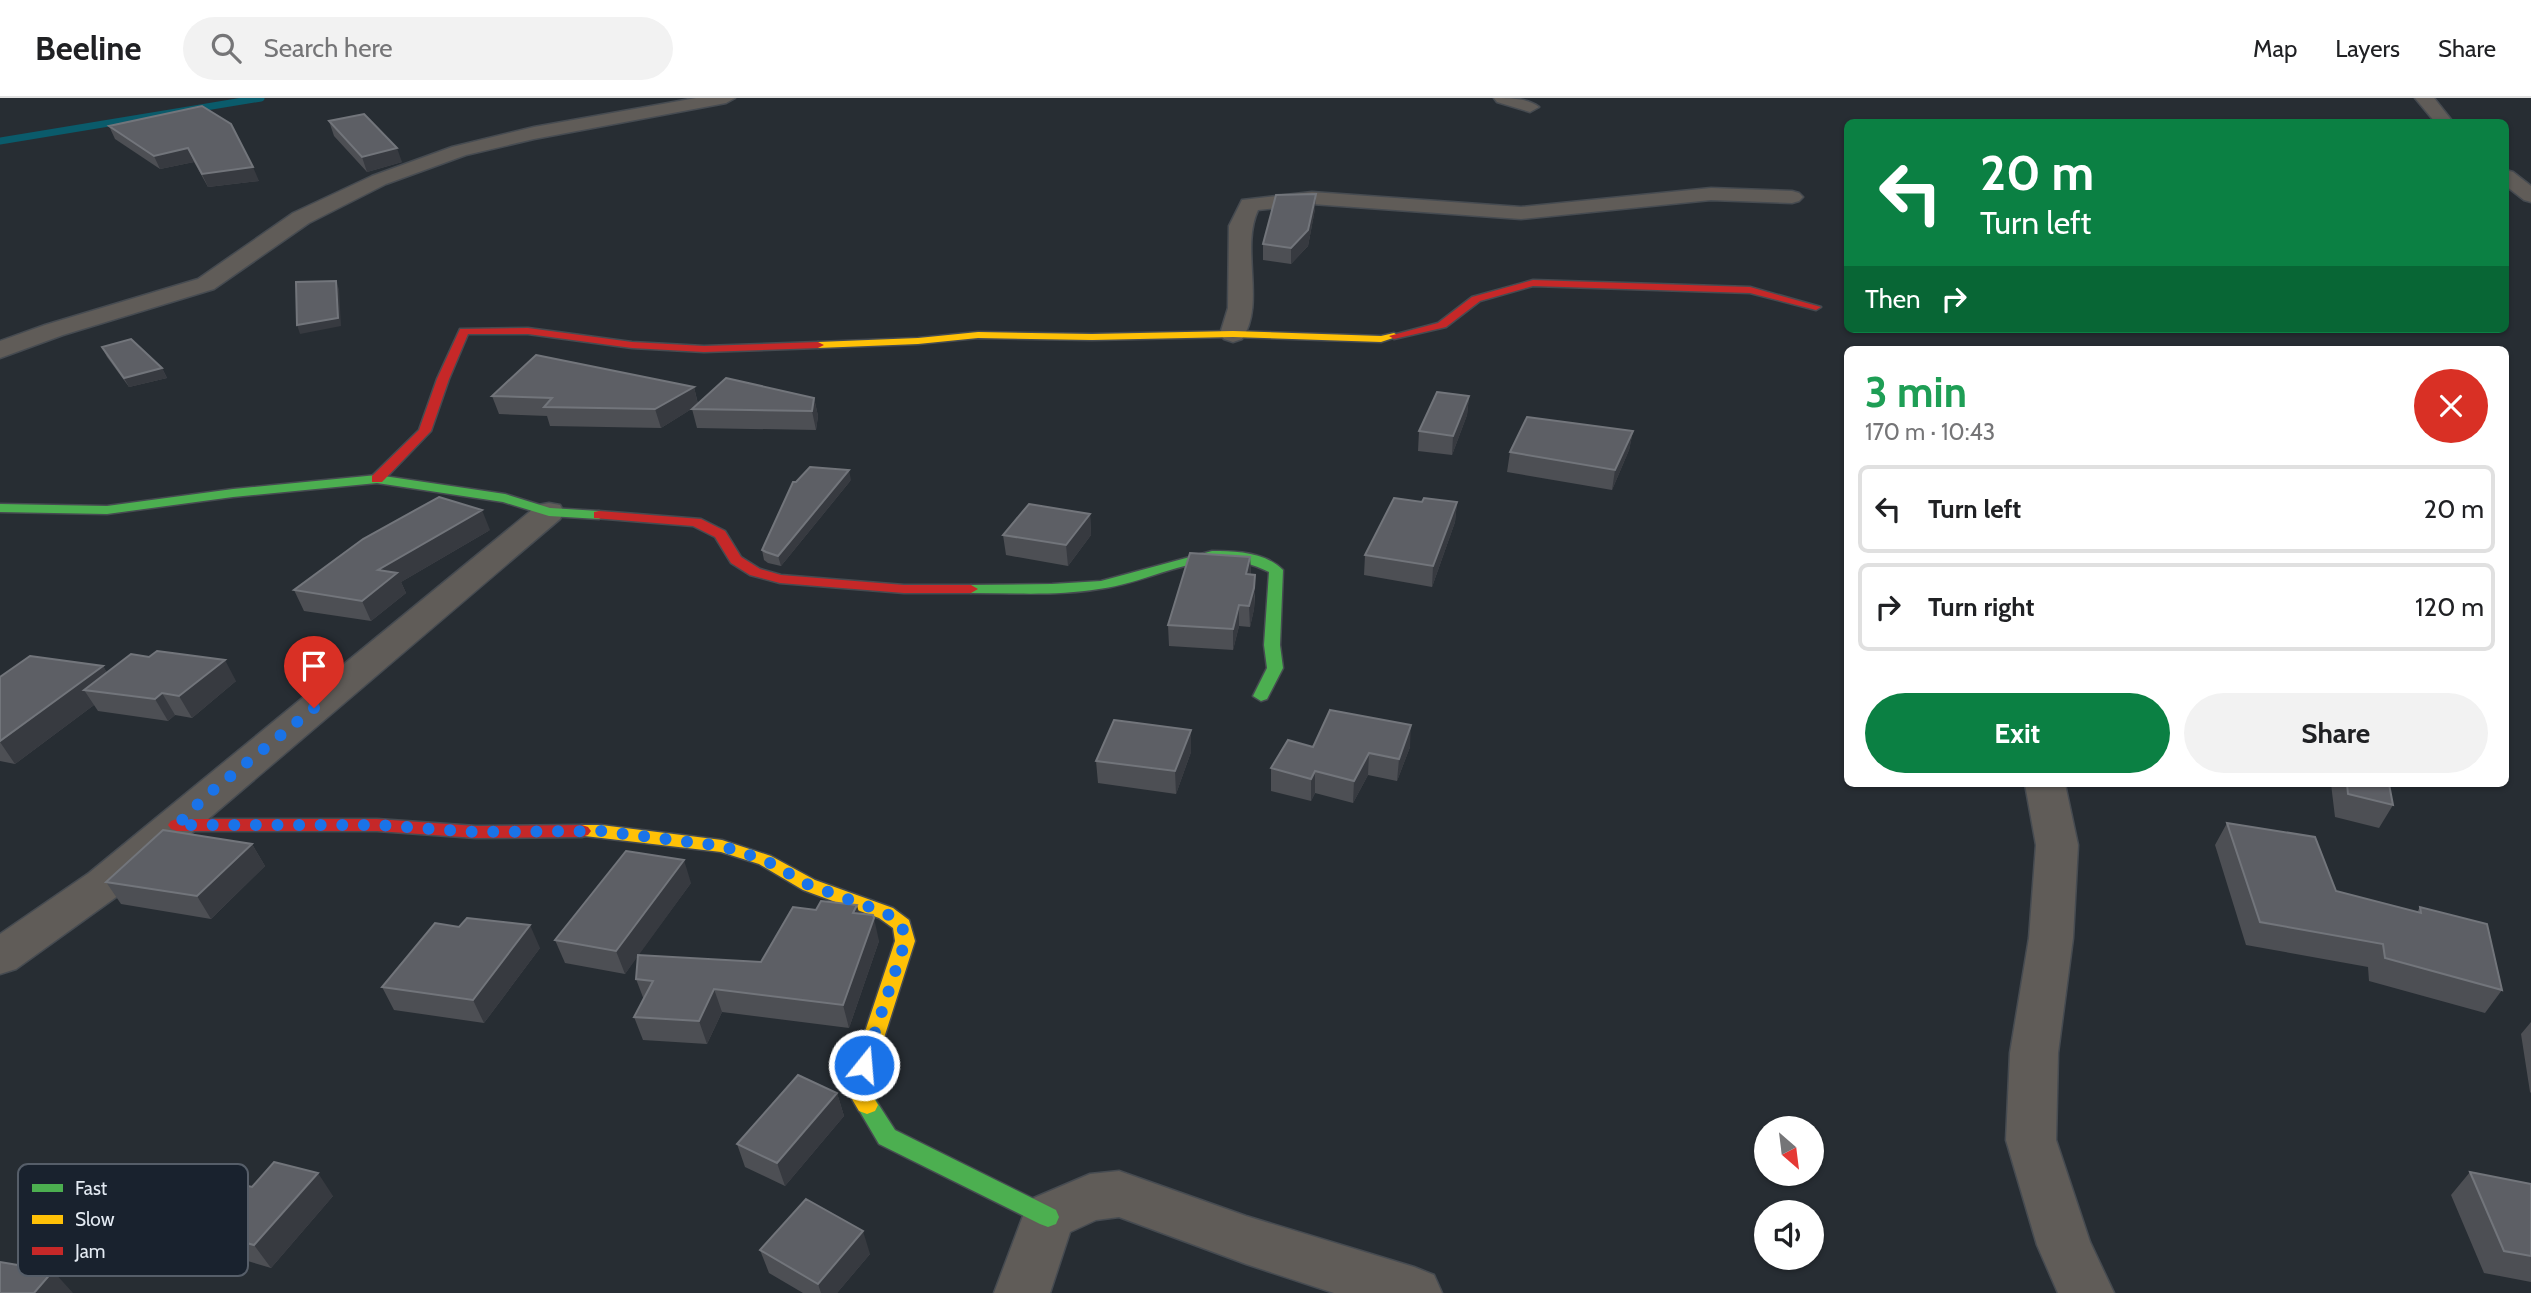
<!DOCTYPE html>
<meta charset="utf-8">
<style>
:root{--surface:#fff;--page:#f2f2f2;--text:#202124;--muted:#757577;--line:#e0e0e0;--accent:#0b8043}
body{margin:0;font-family:Cabin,sans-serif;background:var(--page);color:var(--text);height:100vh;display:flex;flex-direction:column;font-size:26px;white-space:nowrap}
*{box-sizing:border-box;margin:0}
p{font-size:23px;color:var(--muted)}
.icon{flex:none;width:38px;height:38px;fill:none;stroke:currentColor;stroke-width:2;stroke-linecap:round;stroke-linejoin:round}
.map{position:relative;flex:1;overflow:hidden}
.details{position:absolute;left:1844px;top:248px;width:665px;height:441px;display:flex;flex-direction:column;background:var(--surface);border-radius:10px;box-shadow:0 2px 5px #0004}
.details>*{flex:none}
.guide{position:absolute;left:1844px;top:21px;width:665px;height:214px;border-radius:10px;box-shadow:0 2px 5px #0004;background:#0b8043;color:#fff;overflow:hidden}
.needle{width:46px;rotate:152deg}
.tools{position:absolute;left:1754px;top:1018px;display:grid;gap:14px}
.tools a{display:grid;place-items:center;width:70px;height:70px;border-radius:50%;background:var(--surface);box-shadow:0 2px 5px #0004;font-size:35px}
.pin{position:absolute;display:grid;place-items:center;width:60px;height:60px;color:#fff;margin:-72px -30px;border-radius:50% 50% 50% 0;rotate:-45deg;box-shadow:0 0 7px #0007}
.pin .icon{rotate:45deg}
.me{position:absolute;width:77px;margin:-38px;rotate:17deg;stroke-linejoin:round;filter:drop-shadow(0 0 5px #0008)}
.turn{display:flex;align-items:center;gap:24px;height:147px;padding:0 21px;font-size:32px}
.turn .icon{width:91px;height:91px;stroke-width:2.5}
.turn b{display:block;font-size:49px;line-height:60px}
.then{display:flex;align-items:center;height:66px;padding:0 21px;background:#0003;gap:14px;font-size:26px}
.round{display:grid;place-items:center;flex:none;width:74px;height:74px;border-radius:37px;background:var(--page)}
.head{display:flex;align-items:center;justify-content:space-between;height:119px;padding:0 21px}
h1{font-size:42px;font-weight:800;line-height:52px;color:#1e9e55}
.primary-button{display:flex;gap:14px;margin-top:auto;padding:14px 21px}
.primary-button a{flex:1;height:80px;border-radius:42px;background:var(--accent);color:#fff;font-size:28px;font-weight:800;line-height:80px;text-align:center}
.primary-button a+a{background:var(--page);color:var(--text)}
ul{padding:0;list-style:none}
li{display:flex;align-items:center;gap:21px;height:88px;margin:0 14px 10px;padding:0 7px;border:4px solid var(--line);border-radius:10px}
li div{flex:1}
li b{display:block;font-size:26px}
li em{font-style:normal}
header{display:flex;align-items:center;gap:42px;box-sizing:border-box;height:98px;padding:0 35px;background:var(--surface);border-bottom:2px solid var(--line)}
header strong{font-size:33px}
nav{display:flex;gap:38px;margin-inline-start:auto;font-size:24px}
.search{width:490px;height:63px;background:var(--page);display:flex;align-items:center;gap:18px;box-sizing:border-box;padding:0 24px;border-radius:38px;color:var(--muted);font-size:26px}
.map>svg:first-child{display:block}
</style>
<header>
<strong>Beeline</strong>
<div class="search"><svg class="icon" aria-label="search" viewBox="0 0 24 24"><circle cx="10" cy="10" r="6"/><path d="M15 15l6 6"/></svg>Search here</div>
<nav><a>Map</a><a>Layers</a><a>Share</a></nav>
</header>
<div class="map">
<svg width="2531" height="1195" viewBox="0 0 2531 1195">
<rect width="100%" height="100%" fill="#272d33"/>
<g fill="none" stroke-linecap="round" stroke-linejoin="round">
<path stroke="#0a5b6b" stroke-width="7" d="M 0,43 L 261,0"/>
<g stroke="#464b51" stroke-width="3">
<path id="street" d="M 696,0 L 735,0 L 726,5 L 534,41 L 466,57 L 386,86 L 309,125 L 214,191 L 63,237 L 0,260 L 0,243 L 45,227 L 198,181 L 293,115 L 372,78 L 452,49 L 534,29 Z
M 1494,0 C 1509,0 1528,0 1539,9 L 1530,14 L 1497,4 Z
M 2415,0 L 2434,0 L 2453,24 L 2435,24 Z
M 2506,72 L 2513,74 L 2531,88 L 2531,104 L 2524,102 L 2506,88 Z
M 1711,90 L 1792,93 L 1799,95 L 1803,99 L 1799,103 L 1792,105 L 1711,102 L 1521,121 L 1312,106 L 1258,112 C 1240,151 1266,206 1242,241 L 1233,244 L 1224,241 L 1220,236 L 1228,210 L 1229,128 L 1242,102 L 1312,94 L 1521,109 Z
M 549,405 L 560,407 L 564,414 L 560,421 L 119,797 L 16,871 L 0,876 L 0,836 L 89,775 L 538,407 Z
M 2025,686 L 2065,686 L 2078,747 L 2073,840 L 2058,955 L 2056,1042 L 2090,1144 L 2114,1195 L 2058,1195 L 2037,1147 L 2006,1042 L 2010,955 L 2029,840 L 2036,747 Z
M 1119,1073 L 1246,1118 L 1414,1169 L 1434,1177 L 1442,1195 L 1334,1195 L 1246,1166 L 1119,1119 L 1096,1122 L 1070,1134 L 1050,1195 L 994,1195 L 1029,1102 L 1090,1076 Z"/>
</g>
<g stroke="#464b51" stroke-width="3">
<path id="fast" d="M 377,377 L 505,396 L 550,410 L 599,413 L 606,417 L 599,421 L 549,418 L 503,404 L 377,385 L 233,399 L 107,416 L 0,414 L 0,406 L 107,408 L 233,391 Z
M 1212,453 C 1236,453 1265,454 1283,472 L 1280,547 L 1283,570 L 1267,601 L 1261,603 L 1253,598 L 1267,570 L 1264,547 L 1269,474 C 1210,443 1159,483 1099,491 C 1057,498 1014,495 971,495 L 964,491 L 971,487 L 1052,486 L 1101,483 Z
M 867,998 L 875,1001 L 895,1032 L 1056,1112 L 1059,1119 L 1056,1126 L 1048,1129 L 1040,1126 L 879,1046 L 856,1007 L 859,1001 Z"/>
</g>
<g stroke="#464b51" stroke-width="3">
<path id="slow" d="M 1233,233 L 1381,238 L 1394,235 L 1399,238 L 1381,244 L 1233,239 L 1092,242 L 978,240 L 918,246 L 818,250 L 812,247 L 818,244 L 918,240 L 978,234 L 1092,236 Z
M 582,727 L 601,727 L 722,742 L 771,758 L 815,782 L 893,810 L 909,822 L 915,843 L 868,990 L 878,1007 L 875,1013 L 867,1016 L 859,1013 L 846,991 L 895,843 L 893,830 L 879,820 L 803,792 L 759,766 L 721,754 L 576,737 L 573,733 L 576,729 Z"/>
</g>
<g stroke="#464b51" stroke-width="3">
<path id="jam" d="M 1533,182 L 1750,189 L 1821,209 L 1816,212 L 1750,195 L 1533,188 L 1480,203 L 1446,229 L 1394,241 L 1389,238 L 1438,225 L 1472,199 Z
M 528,230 L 632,244 L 704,248 L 818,244 L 824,247 L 818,250 L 704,254 L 632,250 L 528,236 L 468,236 L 449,281 L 431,333 L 382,384 L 372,384 L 372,378 L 419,332 L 437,281 L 460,231 Z
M 599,413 L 701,421 L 725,433 L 741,459 L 760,471 L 781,477 L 904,487 L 971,487 L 978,491 L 971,495 L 904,495 L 780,485 L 750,477 L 731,465 L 715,439 L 693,428 L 594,420 L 594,414 Z
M 177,721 L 377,721 L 476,728 L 582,727 L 588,729 L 591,733 L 588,737 L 582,739 L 476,740 L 377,733 L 177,733 L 171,731 L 168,727 L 171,723 Z"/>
</g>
<use href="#street" fill="#605c58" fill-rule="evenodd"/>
<use href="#fast" fill="#4caf50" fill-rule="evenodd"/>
<use href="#slow" fill="#ffc107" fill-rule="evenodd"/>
<use href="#jam" fill="#c62828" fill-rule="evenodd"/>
</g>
<path fill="#4d4f54" d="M 202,8 L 259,83 L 208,89 L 194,64 L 160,71 L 115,41 L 109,28 Z
M 329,23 L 402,64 L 367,74 L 334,38 Z
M 1315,111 L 1308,148 L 1291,166 L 1263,162 L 1263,146 Z
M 102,249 L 162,270 L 167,280 L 129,289 L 107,259 Z
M 694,289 L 698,306 L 814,300 L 818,318 L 816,332 L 697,330 L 692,311 L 693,310 L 661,330 L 550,328 L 547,318 L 499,316 L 492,298 Z
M 1469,298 L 1467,317 L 1452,357 L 1418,353 L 1419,333 Z
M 1633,333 L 1629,352 L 1612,392 L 1507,374 L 1510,354 Z
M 851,382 L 781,468 L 768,465 L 764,462 L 762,452 Z
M 1422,404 L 1457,404 L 1455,424 L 1432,489 L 1364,477 L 1365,457 Z
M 1090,416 L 1091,437 L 1068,468 L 1006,457 L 1003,437 Z
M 490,432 L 401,484 L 406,495 L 371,523 L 304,513 L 294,492 Z
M 1250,459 L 1251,477 L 1255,498 L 1254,511 L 1250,529 L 1239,528 L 1233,552 L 1169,548 L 1168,527 Z
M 103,568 L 107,575 L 236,583 L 192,620 L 175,617 L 168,623 L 98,613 L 94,607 L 15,666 L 0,663 L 0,579 Z
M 1313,649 L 1410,649 L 1397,683 L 1368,677 L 1353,705 L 1315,695 L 1311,703 L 1271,693 L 1271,670 Z
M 1191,654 L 1176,696 L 1098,685 L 1096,663 Z
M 2331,686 L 2389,686 L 2393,707 L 2379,730 L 2335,719 Z
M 2227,725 L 2336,793 L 2417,814 L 2420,809 L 2502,892 L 2485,915 L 2369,883 L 2368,869 L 2246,847 L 2215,747 Z
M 252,746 L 265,768 L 211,821 L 121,806 L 106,784 Z
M 691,785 L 638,857 L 761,864 L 816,812 L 859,815 L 879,843 L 849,930 L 722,914 L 707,946 L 643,942 L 634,919 L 644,902 L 636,881 L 638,857 L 625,876 L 565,865 L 555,842 Z
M 540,850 L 484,925 L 394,912 L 382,889 Z
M 2531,924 L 2531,995 L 2530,994 L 2521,936 Z
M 837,995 L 844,1018 L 785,1088 L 745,1069 L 737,1046 Z
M 2470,1074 L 2531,1086 L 2531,1184 L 2484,1175 L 2451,1097 Z
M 252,1089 L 333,1098 L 271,1170 L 221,1155 L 204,1175 L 137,1159 L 118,1136 Z
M 760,1152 L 870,1156 L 837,1195 L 803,1195 L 769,1175 Z"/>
<path fill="#373a40" d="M 188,50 L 194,64 L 160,71 L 154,58 Z
M 397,50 L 402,64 L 367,74 L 362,59 Z
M 253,69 L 259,83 L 208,89 L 202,76 Z
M 1316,96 L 1315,111 L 1308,148 L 1291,166 L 1291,150 Z
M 336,183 L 339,191 L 341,228 L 300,236 L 297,227 Z
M 162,270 L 167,280 L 129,289 L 124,280 Z
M 694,289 L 698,307 L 661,330 L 655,311 Z
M 1469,298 L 1467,317 L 1452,357 L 1453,338 Z
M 814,300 L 818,318 L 816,332 L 812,313 Z
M 1633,333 L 1629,352 L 1612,392 L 1615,372 Z
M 849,372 L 851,382 L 781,468 L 778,458 Z
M 1457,404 L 1455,424 L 1432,489 L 1433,468 Z
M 482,412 L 490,432 L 401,484 L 406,495 L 371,523 L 362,503 L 378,472 Z
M 1090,416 L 1091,437 L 1068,468 L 1066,447 Z
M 1250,459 L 1251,479 L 1246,476 Z
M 1255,477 L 1254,511 L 1250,529 L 1249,508 Z
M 1239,507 L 1239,528 L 1233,552 L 1233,531 Z
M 225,562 L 236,583 L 192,620 L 179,598 Z
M 103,568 L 116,590 L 84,592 L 94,607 L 15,666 L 0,644 Z
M 162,595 L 175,617 L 168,623 L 155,601 Z
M 1411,627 L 1410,649 L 1397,683 L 1399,661 Z
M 1191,632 L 1191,654 L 1176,696 L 1175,673 Z
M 1369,655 L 1368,677 L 1353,705 L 1354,683 Z
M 1315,673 L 1315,695 L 1311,703 L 1311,681 Z
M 252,746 L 265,768 L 211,821 L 197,798 Z
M 684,762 L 691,785 L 625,876 L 616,853 Z
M 857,807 L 863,830 L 853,815 Z
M 874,820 L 879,843 L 849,930 L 843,907 Z
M 530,827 L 540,850 L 484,925 L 473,902 Z
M 714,891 L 722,914 L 707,946 L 699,923 Z
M 837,995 L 844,1018 L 785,1088 L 777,1065 Z
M 318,1075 L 333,1098 L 271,1170 L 254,1147 Z
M 203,1133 L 221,1155 L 204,1175 L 186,1152 Z
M 863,1133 L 870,1156 L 837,1195 L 821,1195 L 818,1186 Z
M 53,1173 L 73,1195 L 34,1195 Z"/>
<path fill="#5d5f65" stroke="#72757b" stroke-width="2" d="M 202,8 L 231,26 L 253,69 L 202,76 L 188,50 L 154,58 L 109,28 Z
M 364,16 L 397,50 L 362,59 L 329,23 Z
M 1316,96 L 1308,132 L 1291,150 L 1263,146 L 1276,97 Z
M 336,183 L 338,220 L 297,227 L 296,184 Z
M 131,241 L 162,270 L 124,280 L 102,249 Z
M 536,257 L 694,289 L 655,311 L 544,309 L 552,300 L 492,298 Z
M 726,280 L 814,300 L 812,313 L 692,311 Z
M 1437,294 L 1469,298 L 1453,338 L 1419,333 Z
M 1527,319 L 1633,333 L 1615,372 L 1510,354 Z
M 810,369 L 849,372 L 778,458 L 766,454 L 762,452 L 793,384 L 796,384 Z
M 439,399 L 482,412 L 378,472 L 397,475 L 362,503 L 294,492 L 363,441 Z
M 1394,400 L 1422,404 L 1424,400 L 1457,404 L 1433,468 L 1365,457 Z
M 1029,406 L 1090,416 L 1066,447 L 1003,437 Z
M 1190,455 L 1250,459 L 1246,476 L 1255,477 L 1254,490 L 1249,508 L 1239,507 L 1233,531 L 1168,527 Z
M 157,553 L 225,562 L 179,598 L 162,595 L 155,601 L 84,592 L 131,556 L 149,559 Z
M 30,558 L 103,568 L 0,643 L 0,579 Z
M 1330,612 L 1411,627 L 1399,661 L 1369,655 L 1354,683 L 1315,673 L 1311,681 L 1271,670 L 1288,642 L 1313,649 Z
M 1114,622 L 1191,632 L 1175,673 L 1096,663 Z
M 2347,686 L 2389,686 L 2393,707 L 2348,696 Z
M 2227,725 L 2315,739 L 2336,793 L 2421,815 L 2420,809 L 2487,826 L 2502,892 L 2385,860 L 2383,846 L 2260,824 Z
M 163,732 L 252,746 L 197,798 L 106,784 Z
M 626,753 L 684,762 L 616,853 L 555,842 Z
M 821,803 L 857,807 L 853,815 L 873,817 L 874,820 L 843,907 L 714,891 L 699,923 L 634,919 L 653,883 L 636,881 L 638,857 L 761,864 L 793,809 L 816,812 Z
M 467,820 L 530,827 L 473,902 L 382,889 L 435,825 L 459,829 Z
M 798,977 L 837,995 L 777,1065 L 737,1046 Z
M 274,1064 L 318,1075 L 254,1147 L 203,1133 L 186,1152 L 118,1136 L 180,1071 L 252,1089 Z
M 2470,1074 L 2531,1086 L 2531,1158 L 2504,1153 Z
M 806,1101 L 863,1133 L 818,1186 L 760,1152 Z
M 0,1164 L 53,1173 L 34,1195 L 0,1195 Z"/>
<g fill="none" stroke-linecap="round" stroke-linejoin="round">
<path stroke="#1a73e8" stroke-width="12" stroke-dasharray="0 21.6" d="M 314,610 L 206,698 L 177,727 L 377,727 L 476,734 L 601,733 L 722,748 L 765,762 L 809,787 L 886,815 L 902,827 L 905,844 L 864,967"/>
</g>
<rect x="18" y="1066" width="230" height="112" rx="10" fill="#19222e" stroke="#565e69" stroke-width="2"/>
<rect x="32" y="1086" width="31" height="8" fill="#4caf50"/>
<rect x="32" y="1117" width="31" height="9" fill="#ffc107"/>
<rect x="32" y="1149" width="31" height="8" fill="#c62828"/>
<g font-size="19" fill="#e3eaf2">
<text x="75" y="1097">Fast</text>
<text x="75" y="1128">Slow</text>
<text x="75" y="1160">Jam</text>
</g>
</svg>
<div class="tools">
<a><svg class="needle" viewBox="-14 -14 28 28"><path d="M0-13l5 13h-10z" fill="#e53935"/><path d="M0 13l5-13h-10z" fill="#757577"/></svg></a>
<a><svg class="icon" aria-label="sound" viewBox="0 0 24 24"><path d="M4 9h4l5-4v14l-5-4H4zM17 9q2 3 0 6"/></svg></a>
</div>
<div class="pin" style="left:314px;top:610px;background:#d93025"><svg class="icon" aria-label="arrive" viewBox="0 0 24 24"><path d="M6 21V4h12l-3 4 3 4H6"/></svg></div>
<svg class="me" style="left:864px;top:967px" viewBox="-20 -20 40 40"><circle r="17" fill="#1a73e8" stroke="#fff" stroke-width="3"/><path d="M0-11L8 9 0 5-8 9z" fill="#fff"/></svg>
<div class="guide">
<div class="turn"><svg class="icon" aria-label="left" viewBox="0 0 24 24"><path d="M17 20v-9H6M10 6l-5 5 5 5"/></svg><div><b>20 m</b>Turn left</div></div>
<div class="then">Then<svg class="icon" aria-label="right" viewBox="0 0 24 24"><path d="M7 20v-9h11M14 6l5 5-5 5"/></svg></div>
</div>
<section class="details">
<div class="head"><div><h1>3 min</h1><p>170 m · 10:43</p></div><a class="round" style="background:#d93025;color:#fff"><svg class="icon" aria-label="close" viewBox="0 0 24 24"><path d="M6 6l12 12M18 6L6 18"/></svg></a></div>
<ul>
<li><svg class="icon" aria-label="left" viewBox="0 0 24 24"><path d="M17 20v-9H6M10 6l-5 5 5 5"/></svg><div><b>Turn left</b></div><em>20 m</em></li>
<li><svg class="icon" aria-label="right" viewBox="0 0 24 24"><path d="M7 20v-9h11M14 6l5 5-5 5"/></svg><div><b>Turn right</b></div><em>120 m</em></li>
</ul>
<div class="primary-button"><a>Exit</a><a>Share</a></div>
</section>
</div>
